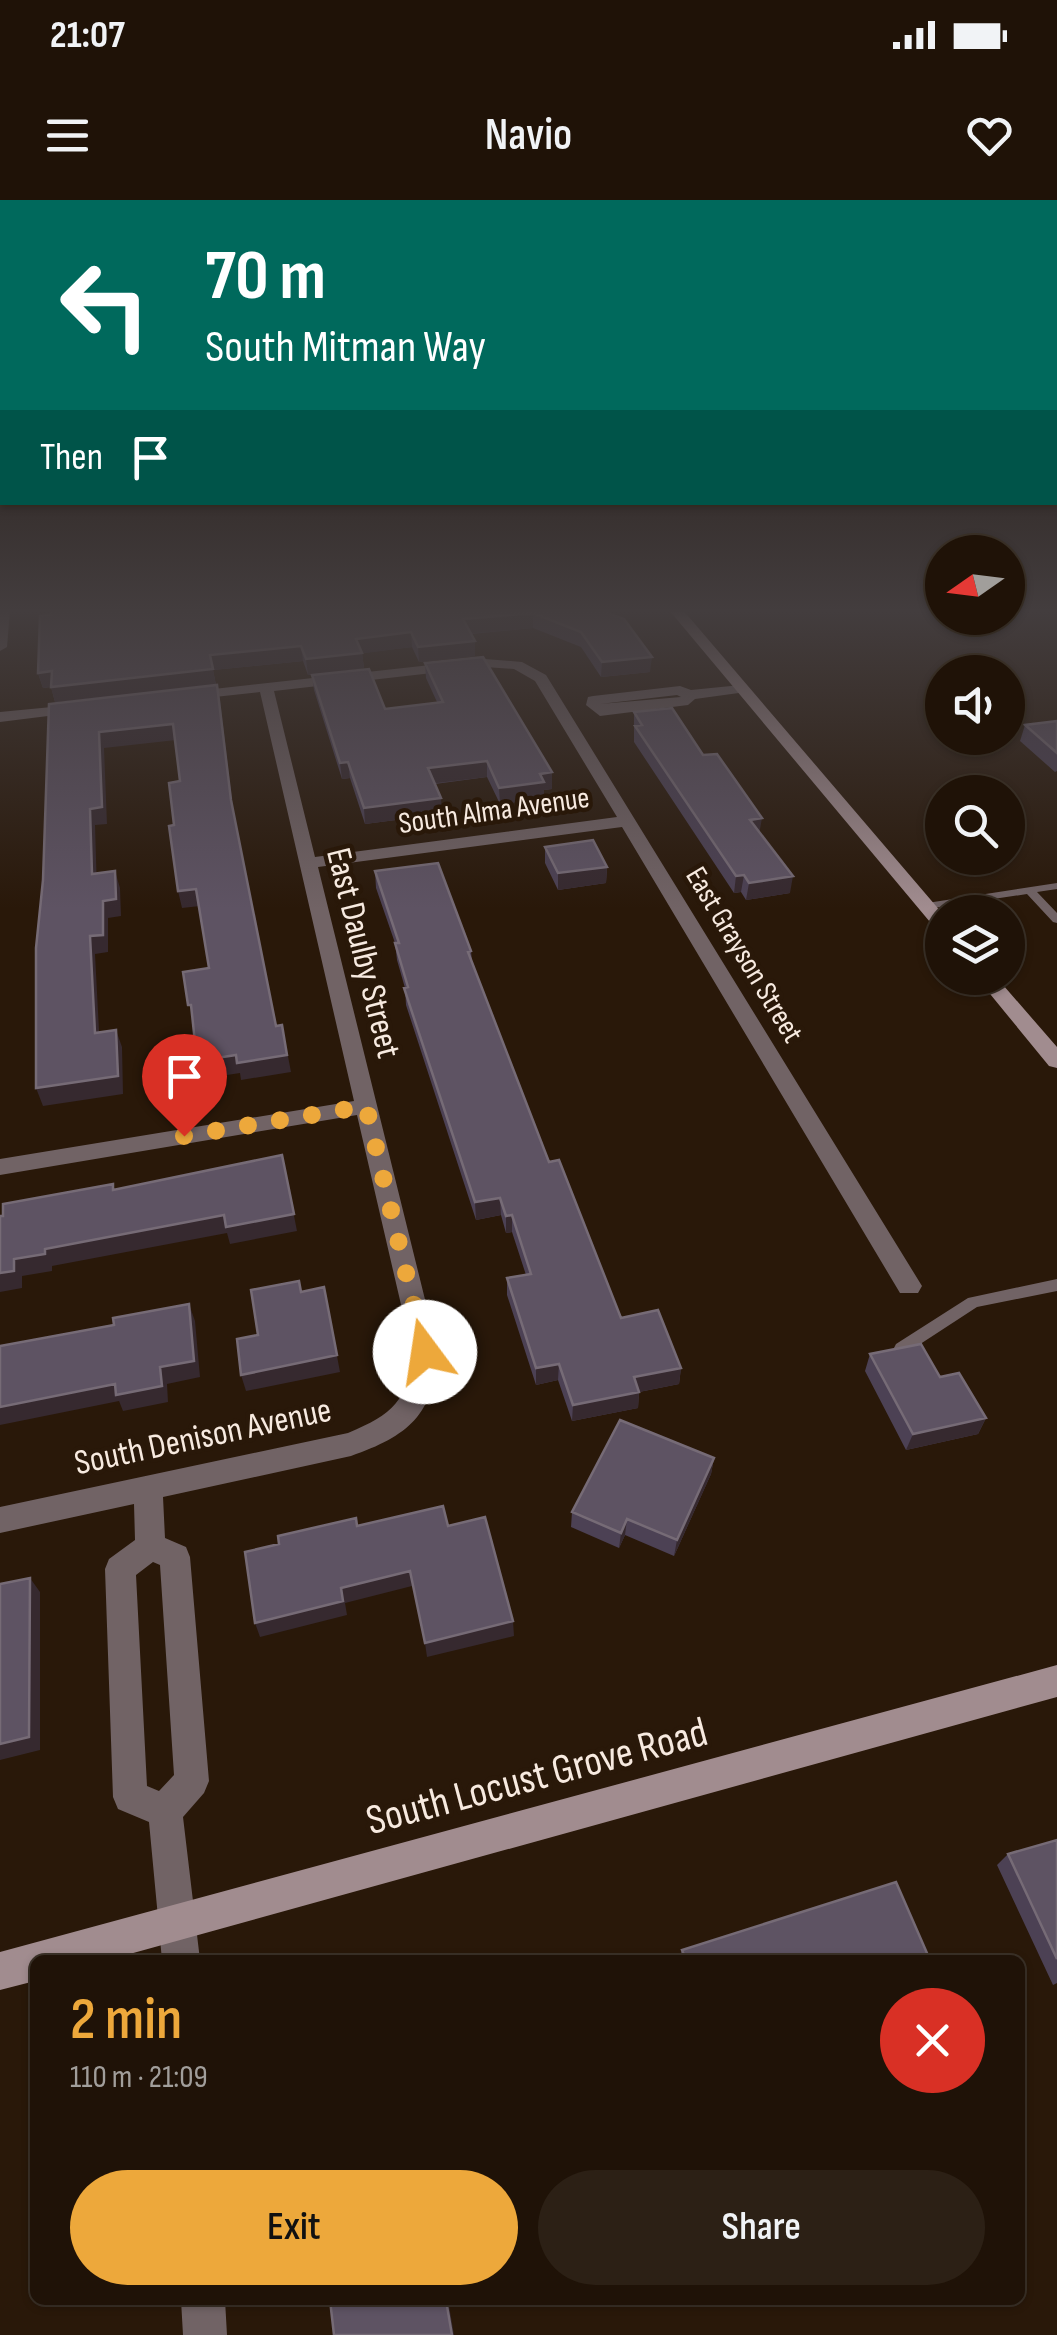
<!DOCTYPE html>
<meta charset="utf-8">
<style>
:root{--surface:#1f1207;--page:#2c2015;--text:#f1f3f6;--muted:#a19e9b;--line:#3c3228;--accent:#eda83b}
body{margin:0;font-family:"Sofia Sans Condensed",sans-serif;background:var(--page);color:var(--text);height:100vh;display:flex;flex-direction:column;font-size:38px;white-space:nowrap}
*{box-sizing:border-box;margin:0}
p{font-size:32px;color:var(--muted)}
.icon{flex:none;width:55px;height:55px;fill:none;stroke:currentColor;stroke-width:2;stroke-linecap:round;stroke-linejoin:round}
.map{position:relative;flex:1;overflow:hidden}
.drawer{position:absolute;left:30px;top:1755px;width:995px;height:350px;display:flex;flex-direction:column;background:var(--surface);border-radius:15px;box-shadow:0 2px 8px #0004,0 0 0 2px var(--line)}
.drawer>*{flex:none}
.hud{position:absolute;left:0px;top:0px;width:1058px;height:305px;box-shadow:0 2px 8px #0004,0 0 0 2px var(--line);background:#00695c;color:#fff;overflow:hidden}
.needle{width:65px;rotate:256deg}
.tools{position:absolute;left:925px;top:335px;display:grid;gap:20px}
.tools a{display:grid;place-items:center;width:100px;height:100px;border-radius:50%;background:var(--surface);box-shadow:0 2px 8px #0004,0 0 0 2px var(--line);font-size:50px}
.pin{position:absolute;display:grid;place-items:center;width:85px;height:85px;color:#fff;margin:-102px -42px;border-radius:50% 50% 50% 0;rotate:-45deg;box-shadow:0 0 10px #0007}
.pin .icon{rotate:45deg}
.me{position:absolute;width:110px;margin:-55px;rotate:346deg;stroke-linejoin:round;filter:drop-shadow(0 0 8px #0008)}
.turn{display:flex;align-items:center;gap:35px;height:210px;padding:0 40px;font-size:45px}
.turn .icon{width:130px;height:130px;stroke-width:2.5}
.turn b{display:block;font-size:70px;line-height:85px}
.then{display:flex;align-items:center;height:95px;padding:0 40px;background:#0003;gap:20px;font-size:38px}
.round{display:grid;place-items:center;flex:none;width:105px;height:105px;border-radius:52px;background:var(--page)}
.head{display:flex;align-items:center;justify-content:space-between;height:170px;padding:0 40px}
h1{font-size:60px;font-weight:600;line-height:75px;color:var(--accent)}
.action{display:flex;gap:20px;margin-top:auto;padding:20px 40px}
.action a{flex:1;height:115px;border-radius:60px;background:var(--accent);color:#111;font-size:40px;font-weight:600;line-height:115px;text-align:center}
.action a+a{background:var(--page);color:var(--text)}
.status{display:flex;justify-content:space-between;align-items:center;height:70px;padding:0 50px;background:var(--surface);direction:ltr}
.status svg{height:28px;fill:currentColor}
header{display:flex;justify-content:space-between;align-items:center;height:130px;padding:0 40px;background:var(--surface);font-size:45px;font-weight:600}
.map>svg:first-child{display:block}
</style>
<div class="status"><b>21:07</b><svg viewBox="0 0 49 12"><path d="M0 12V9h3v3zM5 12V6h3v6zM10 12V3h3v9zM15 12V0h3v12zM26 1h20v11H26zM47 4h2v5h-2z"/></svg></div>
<header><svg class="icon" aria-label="menu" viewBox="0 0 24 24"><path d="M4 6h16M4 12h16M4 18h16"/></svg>Navio<svg class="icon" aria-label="heart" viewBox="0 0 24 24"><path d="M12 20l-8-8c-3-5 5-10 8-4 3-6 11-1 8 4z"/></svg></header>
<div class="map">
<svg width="1057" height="2135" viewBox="0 0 1057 2135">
<rect width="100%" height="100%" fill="#291809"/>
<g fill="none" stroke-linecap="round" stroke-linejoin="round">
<path fill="#716365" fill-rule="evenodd" d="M 1057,683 L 1057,689 L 1037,692 L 1057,713 L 1057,723 L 1053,722 L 1027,694 L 927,709 L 921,706 L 927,703 Z
M 1057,1079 L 1057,1091 L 977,1107 L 908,1152 L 896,1152 L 894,1148 L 896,1144 L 968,1098 Z"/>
<path fill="#716365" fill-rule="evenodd" d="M 0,410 L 10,410 L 7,447 L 0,451 Z
M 485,459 L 522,462 L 546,475 L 922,1086 L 918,1093 L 900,1093 L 622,627 L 318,667 L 438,1152 C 434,1215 408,1236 351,1256 L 163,1297 L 165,1338 L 186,1347 L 190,1357 L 209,1581 L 204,1593 L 183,1617 L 200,1760 L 162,1760 L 149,1622 L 118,1609 L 113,1597 L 105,1369 L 109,1359 L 135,1340 L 134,1304 L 0,1333 L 0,1307 L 348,1233 C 393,1214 408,1201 412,1152 L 357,915 L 0,975 L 0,959 L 354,901 L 260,492 L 187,500 L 180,496 L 187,492 ZM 485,467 L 514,469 L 535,481 L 617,617 L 315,657 L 274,491 ZM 153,1362 L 160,1365 L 174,1575 L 159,1591 L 147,1586 L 136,1375 Z
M 741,485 L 746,486 L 746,492 L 695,499 L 688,505 L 600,516 L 586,505 L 588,497 L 593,496 L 680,486 L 691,490 ZM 677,495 L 681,497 L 600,504 Z
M 83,504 L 88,505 L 88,511 L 0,522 L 0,512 Z
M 181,2100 L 225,2100 L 227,2135 L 183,2135 Z"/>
<path fill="#a18c8f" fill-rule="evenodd" d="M 669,410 L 683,410 L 942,713 L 942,730 L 935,728 Z
M 977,778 L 997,778 L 1057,847 L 1057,868 L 1049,866 Z
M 1057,1465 L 1057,1497 L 108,1760 L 35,1760 L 35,1781 L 0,1790 L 0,1752 Z"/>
</g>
<path fill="#4c4154" d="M 600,410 L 650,472 L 601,477 L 581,447 L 533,428 L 471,434 L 475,456 L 419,462 L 412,447 L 362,453 L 364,468 L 308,475 L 303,461 L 213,470 L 216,485 L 55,502 L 51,487 L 43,488 L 38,473 L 40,416 Z
M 425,463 L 552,589 L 544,590 L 544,599 L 500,604 L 487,577 L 435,584 L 442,614 L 365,624 L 350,578 L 342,579 L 314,490 L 312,475 L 385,509 L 437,502 L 426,478 Z
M 634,512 L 703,555 L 760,632 L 790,693 L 746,700 L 741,692 L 734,693 L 634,542 Z
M 1057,521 L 1057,571 L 1055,572 L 1020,541 L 1025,525 Z
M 545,647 L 607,667 L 606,683 L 558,690 L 545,663 Z
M 375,671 L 471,751 L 472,762 L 549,962 L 621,1118 L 681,1168 L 679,1184 L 639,1192 L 638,1208 L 572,1221 L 558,1180 L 536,1185 L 507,1095 L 507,1078 L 526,1075 L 512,1032 L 506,1033 L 501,1015 L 476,1020 L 406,805 L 405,788 L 397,760 L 395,743 L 376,688 Z
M 870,1154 L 940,1177 L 986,1218 L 978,1234 L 906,1250 L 865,1171 Z
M 714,1258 L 711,1274 L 674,1356 L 625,1335 L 619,1348 L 571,1327 L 572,1312 Z
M 1057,1640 L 1057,1783 L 1053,1785 L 997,1665 L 1008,1654 Z
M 682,1750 L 930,1760 L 679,1760 Z"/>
<path fill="#36292f" d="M 533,413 L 533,428 L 464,434 L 463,419 Z
M 411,432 L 412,447 L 358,454 L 356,439 Z
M 475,441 L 475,456 L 419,462 L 418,447 Z
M 301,446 L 303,461 L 213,470 L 216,485 L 55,502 L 51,487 L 43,488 L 38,473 Z
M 362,453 L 364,468 L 308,475 L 306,459 Z
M 652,457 L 650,472 L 601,477 L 602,462 Z
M 217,485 L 220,500 L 234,617 L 231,600 Z
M 173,524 L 176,540 L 104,548 L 107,624 L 95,625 L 97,691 L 92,674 L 90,609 L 99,532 Z
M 487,561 L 487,577 L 429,584 L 428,568 Z
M 348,562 L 350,578 L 342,579 L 340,563 Z
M 552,572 L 552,589 L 544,590 L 544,599 L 500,604 L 499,588 L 540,574 Z
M 441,598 L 442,614 L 365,624 L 364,608 Z
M 762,618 L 759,635 L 750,620 Z
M 607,667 L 606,683 L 558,690 L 558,673 Z
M 115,671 L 120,688 L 121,716 L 108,718 L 108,752 L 95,754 L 100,850 L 95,833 L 90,736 Z
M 744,675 L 741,692 L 734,693 L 736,676 Z
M 793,676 L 790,693 L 746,700 L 749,683 Z
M 196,689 L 200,706 L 182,708 L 178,691 Z
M 282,825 L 291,872 L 241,880 L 240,873 L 201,879 L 197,861 Z
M 116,830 L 122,847 L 123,894 L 43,906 L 36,888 Z
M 282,955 L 297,1031 L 230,1044 L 227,1033 L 52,1066 L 52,1071 L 22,1076 L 22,1088 L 0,1092 L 0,1073 L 14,1059 Z
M 500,998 L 501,1015 L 476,1020 L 475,1002 Z
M 512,1015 L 512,1032 L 506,1033 L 506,1016 Z
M 324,1087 L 340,1172 L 246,1191 L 241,1175 Z
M 189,1104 L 195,1121 L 200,1177 L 167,1184 L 168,1202 L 123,1211 L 119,1201 L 0,1225 L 0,1207 L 160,1167 Z
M 559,1164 L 558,1180 L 536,1185 L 536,1168 Z
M 681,1168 L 679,1184 L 639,1192 L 638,1208 L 572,1221 L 573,1205 L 634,1177 Z
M 986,1218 L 978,1234 L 906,1250 L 913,1234 Z
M 714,1258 L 711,1274 L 674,1356 L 677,1340 Z
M 627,1319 L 625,1335 L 619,1348 L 621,1333 Z
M 410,1371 L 412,1386 L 345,1403 L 347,1415 L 260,1437 L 255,1423 L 341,1388 Z
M 30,1378 L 40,1392 L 40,1550 L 0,1560 L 0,1544 Z
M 513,1421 L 514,1436 L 427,1457 L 425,1443 Z
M 446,2100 L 448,2100 L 454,2135 L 452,2135 Z"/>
<path fill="#5e5363" stroke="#766b76" stroke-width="2.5" d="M 50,410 L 600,410 L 624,419 L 652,457 L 602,462 L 581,432 L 533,413 L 463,419 L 475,441 L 418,447 L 411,432 L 356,439 L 362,453 L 306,459 L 301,446 L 210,455 L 213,469 L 51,487 L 52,471 L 38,473 L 40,416 L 51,415 Z
M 483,457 L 552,572 L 540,574 L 544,582 L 499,588 L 487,561 L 428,568 L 441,598 L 364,608 L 348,562 L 340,563 L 312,475 L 369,469 L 385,509 L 443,502 L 425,463 Z
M 217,485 L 231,600 L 276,826 L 282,825 L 287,855 L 237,863 L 236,855 L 197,861 L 191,805 L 188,805 L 183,772 L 209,768 L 196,689 L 178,691 L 169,626 L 174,625 L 169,583 L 180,581 L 173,524 L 99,532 L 102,607 L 90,609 L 92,674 L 115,671 L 116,699 L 103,701 L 103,735 L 90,736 L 95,833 L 116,830 L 118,876 L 36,888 L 36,748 L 43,680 L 49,504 Z
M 672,508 L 703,555 L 717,554 L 762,618 L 750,620 L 793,676 L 749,683 L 744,675 L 736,676 L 635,526 L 642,525 L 634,512 Z
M 1057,521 L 1057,553 L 1025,525 Z
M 593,640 L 607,667 L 558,673 L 545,647 Z
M 438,663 L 471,751 L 468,752 L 549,962 L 559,960 L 621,1118 L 658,1110 L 681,1168 L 634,1177 L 639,1192 L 573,1205 L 559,1164 L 536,1168 L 507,1078 L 531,1074 L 512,1015 L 506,1016 L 500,998 L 475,1002 L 404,788 L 408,787 L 395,743 L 399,743 L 375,671 Z
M 282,955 L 294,1014 L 226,1027 L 224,1015 L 45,1049 L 45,1054 L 14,1059 L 14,1071 L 0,1073 L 0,1016 L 3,1016 L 3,1004 L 113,984 L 113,990 Z
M 299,1081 L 301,1092 L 324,1087 L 337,1155 L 241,1175 L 237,1139 L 258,1135 L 251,1090 Z
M 189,1104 L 194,1161 L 160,1167 L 162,1186 L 116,1195 L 115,1184 L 0,1207 L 0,1146 L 114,1125 L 113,1118 Z
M 921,1144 L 940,1177 L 959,1173 L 986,1218 L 913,1234 L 870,1154 Z
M 620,1220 L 714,1258 L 677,1340 L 627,1319 L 621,1333 L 572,1312 Z
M 443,1306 L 448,1326 L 485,1317 L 513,1421 L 425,1443 L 410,1371 L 341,1388 L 343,1401 L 255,1423 L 245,1352 L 279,1344 L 278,1336 L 356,1318 L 357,1326 Z
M 30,1378 L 29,1537 L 0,1544 L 0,1384 Z
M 1057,1640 L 1057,1759 L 1008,1654 Z
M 896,1682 L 930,1760 L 686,1760 L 682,1750 Z
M 330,2100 L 446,2100 L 452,2135 L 334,2135 Z"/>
<linearGradient id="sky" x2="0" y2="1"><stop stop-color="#170d05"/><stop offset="0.58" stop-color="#433d3e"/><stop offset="1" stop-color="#433d3e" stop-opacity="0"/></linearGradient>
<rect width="1057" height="709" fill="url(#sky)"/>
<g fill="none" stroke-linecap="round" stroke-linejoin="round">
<path stroke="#eda83b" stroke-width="18" stroke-dasharray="0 32.4" d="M 184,936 L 366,906 L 425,1152"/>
</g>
<g text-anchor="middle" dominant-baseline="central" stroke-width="9" stroke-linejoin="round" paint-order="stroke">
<g font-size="30" fill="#f7eae0" stroke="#291809">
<text transform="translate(494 611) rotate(-8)">South Alma Avenue</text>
<text transform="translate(744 755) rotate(59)">East Grayson Street</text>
</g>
<g font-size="35" fill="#f7eae0" stroke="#291809">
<text transform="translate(363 753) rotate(76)">East Daulby Street</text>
<text transform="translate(203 1237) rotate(-12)">South Denison Avenue</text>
</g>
<g font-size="42" fill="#f7eae0" stroke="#291809">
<text transform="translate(537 1577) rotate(-15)">South Locust Grove Road</text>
</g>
</g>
</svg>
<div class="tools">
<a><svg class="needle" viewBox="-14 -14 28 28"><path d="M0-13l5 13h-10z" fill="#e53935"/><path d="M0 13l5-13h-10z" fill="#a19e9b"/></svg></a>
<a><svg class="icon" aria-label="sound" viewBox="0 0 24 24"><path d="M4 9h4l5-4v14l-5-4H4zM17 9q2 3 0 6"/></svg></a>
<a><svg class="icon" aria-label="search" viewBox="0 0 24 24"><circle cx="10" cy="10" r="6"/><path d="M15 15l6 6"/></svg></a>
<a><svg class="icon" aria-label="layers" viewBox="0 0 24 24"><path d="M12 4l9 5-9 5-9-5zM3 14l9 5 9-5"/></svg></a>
</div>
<div class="pin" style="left:184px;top:936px;background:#d93025"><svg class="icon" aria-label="arrive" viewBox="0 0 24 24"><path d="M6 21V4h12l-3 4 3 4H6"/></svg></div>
<svg class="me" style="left:425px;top:1152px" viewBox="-20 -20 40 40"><circle r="19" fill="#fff"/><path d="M0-13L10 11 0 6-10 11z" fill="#eda83b"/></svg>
<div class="hud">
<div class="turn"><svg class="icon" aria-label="left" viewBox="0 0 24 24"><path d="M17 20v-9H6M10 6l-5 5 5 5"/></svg><div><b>70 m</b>South Mitman Way</div></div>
<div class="then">Then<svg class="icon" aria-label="arrive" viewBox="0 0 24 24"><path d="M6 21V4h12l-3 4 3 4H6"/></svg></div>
</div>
<section class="drawer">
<div class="head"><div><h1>2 min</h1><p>110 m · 21:09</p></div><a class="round" style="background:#d93025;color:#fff"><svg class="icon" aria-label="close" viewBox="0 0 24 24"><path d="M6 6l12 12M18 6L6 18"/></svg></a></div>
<div class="action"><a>Exit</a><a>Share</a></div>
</section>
</div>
